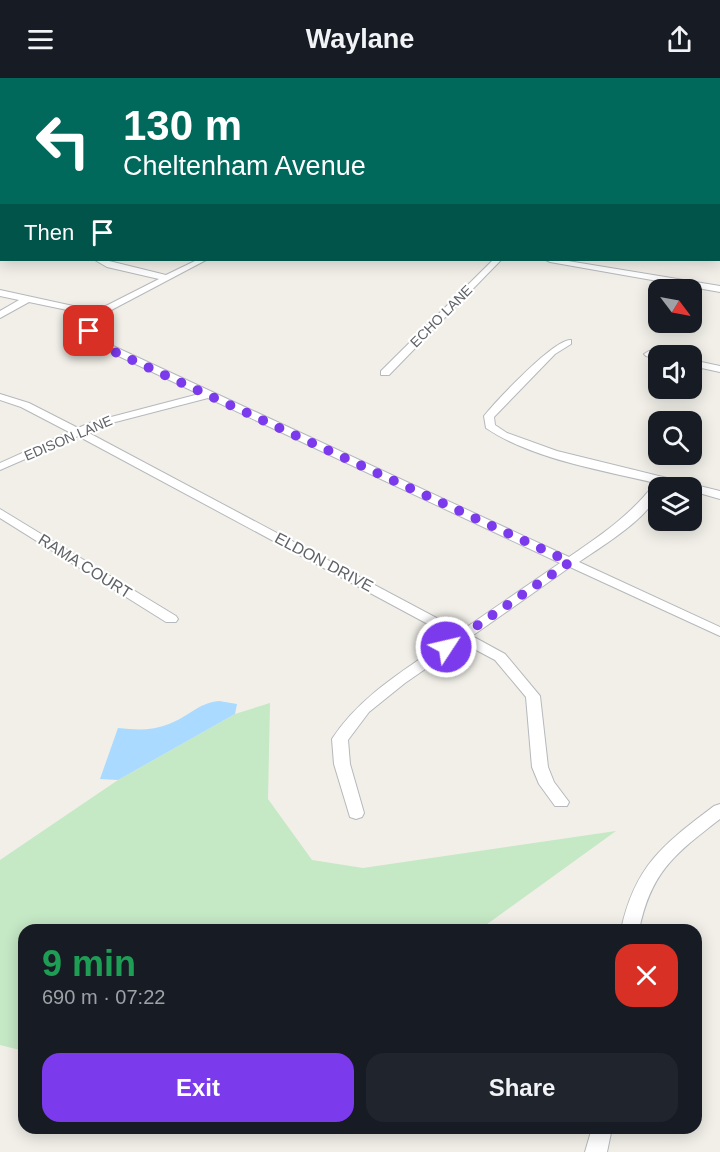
<!DOCTYPE html>
<meta charset="utf-8">
<style>
:root{--surface:#171b24;--page:#20242c;--text:#f1f3f6;--muted:#9ea1a6;--accent:#7c3aed}
body{margin:0;font-family:Arial,sans-serif;background:var(--page);color:var(--text);height:100vh;display:flex;flex-direction:column;font-size:22px;white-space:nowrap}
*{box-sizing:border-box;margin:0}
p{font-size:20px;color:var(--muted)}
.icon{flex:none;width:33px;height:33px;fill:none;stroke:currentColor;stroke-width:2;stroke-linecap:round;stroke-linejoin:round}
.map{position:relative;flex:1;overflow:hidden}
.sheet{position:absolute;left:18px;top:846px;width:684px;height:210px;display:flex;flex-direction:column;background:var(--surface);border-radius:18px;box-shadow:0 3px 15px #0003}
.sheet>*{flex:none}
.hud{position:absolute;left:0px;top:0px;width:720px;height:183px;box-shadow:0 3px 15px #0003;background:#00695c;color:#fff;overflow:hidden}
.needle{width:39px;rotate:122deg}
.fabs{position:absolute;left:648px;top:201px;display:grid;gap:12px}
.fabs a{display:grid;place-items:center;width:54px;height:54px;border-radius:12px;background:var(--surface);box-shadow:0 3px 15px #0003;font-size:30px}
.pin{position:absolute;display:grid;place-items:center;width:51px;height:51px;color:#fff;margin:-26px;border-radius:12px;box-shadow:0 3px 9px #0006}
.me{position:absolute;width:66px;margin:-33px;rotate:55deg;stroke-linejoin:round;filter:drop-shadow(0 0 4px #0008)}
.turn{display:flex;align-items:center;gap:21px;height:126px;padding:0 24px;font-size:27px}
.turn .icon{width:78px;height:78px;stroke-width:2.5}
.turn b{display:block;font-size:42px;line-height:51px}
.then{display:flex;align-items:center;height:57px;padding:0 24px;background:#0003;gap:12px;font-size:22px}
.round{display:grid;place-items:center;flex:none;width:63px;height:63px;border-radius:18px;background:var(--page)}
.head{display:flex;align-items:center;justify-content:space-between;height:102px;padding:0 24px}
h1{font-size:36px;font-weight:700;line-height:45px;color:#1e9e55}
.primary-button{display:flex;gap:12px;margin-top:auto;padding:12px 24px}
.primary-button a{flex:1;height:69px;border-radius:18px;background:var(--accent);color:#fff;font-size:24px;font-weight:700;line-height:69px;text-align:center}
.primary-button a+a{background:var(--page);color:var(--text)}
header{display:flex;justify-content:space-between;align-items:center;height:78px;padding:0 24px;background:var(--surface);font-size:27px;font-weight:700}
.map>svg:first-child{display:block}
</style>
<header><svg class="icon" aria-label="menu" viewBox="0 0 24 24"><path d="M4 6h16M4 12h16M4 18h16"/></svg>Waylane<svg class="icon" aria-label="share" viewBox="0 0 24 24"><path d="M12 15V3M7 8l5-5 5 5M5 13v7h14v-7"/></svg></header>
<div class="map">
<svg width="720" height="1074" viewBox="0 0 720 1074">
<rect width="100%" height="100%" fill="#f1efe8"/>
<path fill="#c5e8c5" d="M 270,625 L 268,721 L 312,782 L 363,790 L 616,753 L 479,852 L 24,852 L 24,973 L 0,967 L 0,782 L 118,702 L 235,636 Z"/>
<path fill="#aadaff" d="M 219,623 L 237,626 L 235,636 L 118,702 L 100,701 L 118,650 C 136,652 152,653 169,646 C 188,639 198,625 219,623 Z"/>
<g fill="none" stroke-linecap="round" stroke-linejoin="round">
<g stroke="#b5b8bc" stroke-width="2">
<path id="minor" d="M 115,0 L 126,2 L 117,2 Z
M 225,0 L 232,0 L 233,2 L 226,2 Z
M 718,33 L 720,34 L 720,38 L 718,37 Z
M 718,43 L 720,44 L 720,48 L 718,48 Z
M 718,62 L 720,62 L 720,66 L 718,66 Z
M 0,81 L 2,81 L 2,85 L 0,85 Z
M 718,107 L 720,107 L 720,111 L 718,111 Z
M 0,110 L 2,110 L 2,114 L 0,114 Z
M 0,131 L 2,131 L 2,135 L 0,135 Z
M 0,157 L 2,157 L 2,161 L 0,161 Z
M 95,182 L 105,182 L 166,197 L 197,182 L 206,182 L 100,238 L 94,247 L 98,261 L 569,479 C 601,457 631,437 655,405 C 601,392 532,381 486,350 L 484,338 C 496,323 555,260 571,262 L 571,266 L 555,276 L 494,339 L 495,347 L 507,355 L 557,373 L 720,413 L 720,421 L 692,413 L 692,410 L 665,407 L 658,410 C 658,435 599,470 579,484 L 720,549 L 720,558 L 570,489 L 472,558 L 505,576 L 540,618 L 548,689 L 554,704 L 569,724 L 567,728 L 555,728 L 539,706 L 532,689 L 526,619 L 495,582 L 463,565 L 405,605 L 369,634 L 348,662 L 350,686 L 364,735 L 362,739 L 356,741 L 350,739 L 334,686 L 332,661 C 361,616 410,589 452,559 L 78,358 L 0,392 L 0,385 L 69,354 L 21,329 L 0,322 L 0,316 L 29,325 L 78,350 L 92,344 L 199,316 L 91,265 L 84,247 L 91,237 L 29,224 L 0,240 L 0,233 L 19,222 L 0,218 L 0,212 L 96,233 L 159,201 L 107,189 ZM 208,320 L 560,485 L 461,553 L 87,354 L 100,348 Z
M 493,182 L 501,182 L 389,297 L 381,297 L 381,293 Z
M 546,182 L 562,182 L 720,208 L 720,214 L 550,184 Z
M 649,273 L 661,276 L 663,278 L 658,278 L 658,281 L 646,278 L 644,276 Z
M 692,282 L 720,288 L 720,294 L 692,288 Z
M 0,431 L 176,538 L 178,541 L 176,544 L 166,544 L 0,440 Z
M 720,726 L 720,741 C 675,776 651,793 639,852 L 621,852 C 635,787 664,766 714,728 Z
M 592,1050 L 612,1050 L 607,1074 L 585,1074 Z"/>
</g>
<use href="#minor" fill="#fff" fill-rule="evenodd"/>
</g>
<g fill="none" stroke-linecap="round" stroke-linejoin="round">
<path stroke="#7c3aed" stroke-width="10" stroke-dasharray="0 18" d="M 89,253 L 94,263 L 104,269 L 570,484 L 446,569"/>
</g>
<g text-anchor="middle" dominant-baseline="central" stroke-width="4.5" stroke-linejoin="round" paint-order="stroke">
<g font-size="14" fill="#5f6368" stroke="#fff">
<text transform="translate(441 238) rotate(-45)">ECHO LANE</text>
<text transform="translate(68 360) rotate(-23)">EDISON LANE</text>
</g>
<g font-size="16" fill="#5f6368" stroke="#fff">
<text transform="translate(324 484) rotate(28)">ELDON DRIVE</text>
<text transform="translate(85 488) rotate(32)">RAMA COURT</text>
</g>
</g>
</svg>
<div class="fabs">
<a><svg class="needle" viewBox="-14 -14 28 28"><path d="M0-13l5 13h-10z" fill="#e53935"/><path d="M0 13l5-13h-10z" fill="#9ea1a6"/></svg></a>
<a><svg class="icon" aria-label="sound" viewBox="0 0 24 24"><path d="M4 9h4l5-4v14l-5-4H4zM17 9q2 3 0 6"/></svg></a>
<a><svg class="icon" aria-label="search" viewBox="0 0 24 24"><circle cx="10" cy="10" r="6"/><path d="M15 15l6 6"/></svg></a>
<a><svg class="icon" aria-label="layers" viewBox="0 0 24 24"><path d="M12 4l9 5-9 5-9-5zM3 14l9 5 9-5"/></svg></a>
</div>
<div class="pin" style="left:89px;top:253px;background:#d93025"><svg class="icon" aria-label="arrive" viewBox="0 0 24 24"><path d="M6 21V4h12l-3 4 3 4H6"/></svg></div>
<svg class="me" style="left:446px;top:569px" viewBox="-20 -20 40 40"><circle r="17" fill="#7c3aed" stroke="#fff" stroke-width="3"/><path d="M0-11L8 9 0 5-8 9z" fill="#fff"/></svg>
<div class="hud">
<div class="turn"><svg class="icon" aria-label="left" viewBox="0 0 24 24"><path d="M17 20v-9H6M10 6l-5 5 5 5"/></svg><div><b>130 m</b>Cheltenham Avenue</div></div>
<div class="then">Then<svg class="icon" aria-label="arrive" viewBox="0 0 24 24"><path d="M6 21V4h12l-3 4 3 4H6"/></svg></div>
</div>
<section class="sheet">
<div class="head"><div><h1>9 min</h1><p>690 m · 07:22</p></div><a class="round" style="background:#d93025;color:#fff"><svg class="icon" aria-label="close" viewBox="0 0 24 24"><path d="M6 6l12 12M18 6L6 18"/></svg></a></div>
<div class="primary-button"><a>Exit</a><a>Share</a></div>
</section>
</div>
